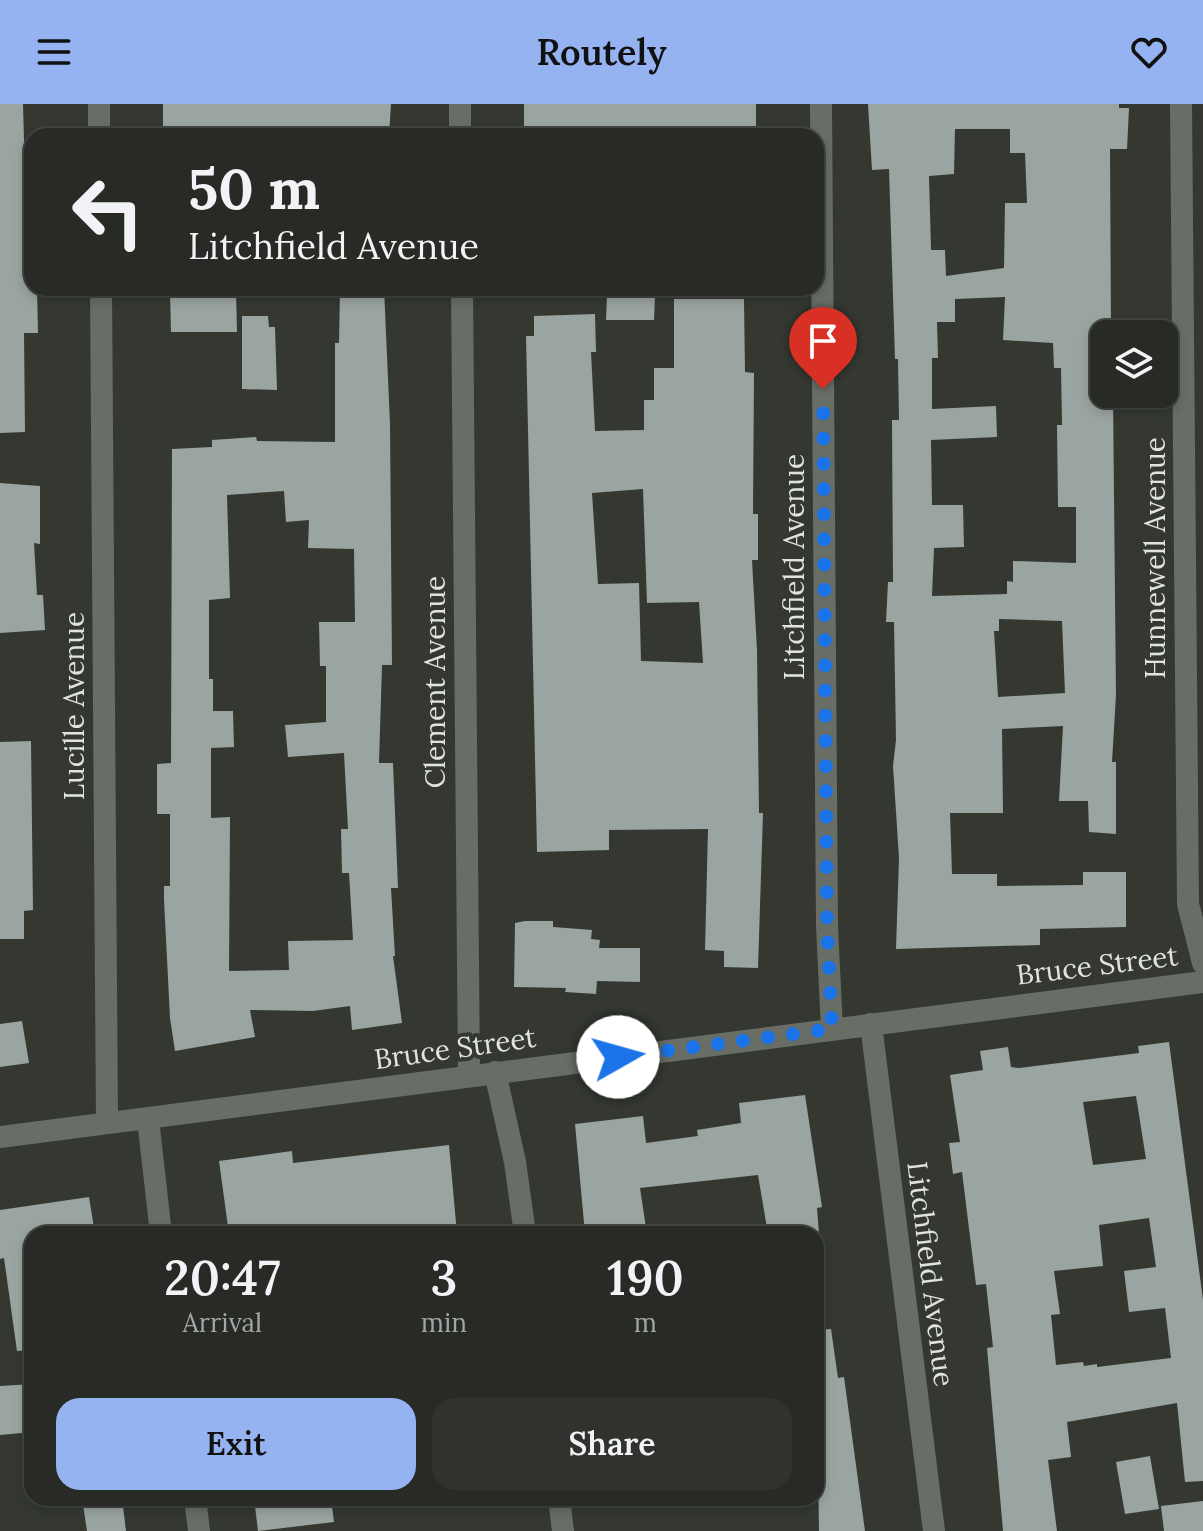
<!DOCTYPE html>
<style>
:root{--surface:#272a25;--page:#2f322d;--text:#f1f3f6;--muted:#a4a7a7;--line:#434642;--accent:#95b2f1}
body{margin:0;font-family:Lora,serif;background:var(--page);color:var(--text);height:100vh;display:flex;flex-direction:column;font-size:30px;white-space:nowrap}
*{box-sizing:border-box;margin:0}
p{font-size:26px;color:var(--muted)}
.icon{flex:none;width:44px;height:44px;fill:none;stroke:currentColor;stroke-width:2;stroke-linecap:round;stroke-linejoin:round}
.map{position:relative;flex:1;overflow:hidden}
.sheet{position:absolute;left:24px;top:1122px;width:800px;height:280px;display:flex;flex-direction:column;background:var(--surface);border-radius:24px;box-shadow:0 4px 12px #0003,0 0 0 2px var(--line)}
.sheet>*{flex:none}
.banner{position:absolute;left:24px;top:24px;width:800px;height:168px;border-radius:24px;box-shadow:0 4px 12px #0003,0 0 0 2px var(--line);background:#272a25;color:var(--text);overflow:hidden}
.tools{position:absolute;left:1090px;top:216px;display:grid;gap:16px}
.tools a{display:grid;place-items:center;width:88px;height:88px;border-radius:16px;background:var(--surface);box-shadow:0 4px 12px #0003,0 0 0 2px var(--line);font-size:40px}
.pin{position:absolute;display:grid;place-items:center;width:68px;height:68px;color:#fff;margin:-82px -34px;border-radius:50% 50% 50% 0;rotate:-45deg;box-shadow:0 0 8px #0007}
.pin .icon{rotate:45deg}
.me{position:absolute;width:88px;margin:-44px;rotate:83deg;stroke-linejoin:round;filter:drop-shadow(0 0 6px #0008)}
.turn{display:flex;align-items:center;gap:28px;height:168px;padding:0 32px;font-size:36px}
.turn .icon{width:104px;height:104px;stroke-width:2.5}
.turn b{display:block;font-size:56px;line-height:68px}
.eta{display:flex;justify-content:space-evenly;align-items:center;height:136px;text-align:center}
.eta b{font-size:48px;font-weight:600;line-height:56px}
.action{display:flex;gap:16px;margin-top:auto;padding:16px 32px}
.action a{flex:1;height:92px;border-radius:24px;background:var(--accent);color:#111;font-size:32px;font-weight:600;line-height:92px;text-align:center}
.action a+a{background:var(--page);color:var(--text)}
header{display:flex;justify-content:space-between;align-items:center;height:104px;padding:0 32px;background:var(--accent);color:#111;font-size:36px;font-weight:600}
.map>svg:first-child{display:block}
</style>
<header><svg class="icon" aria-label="menu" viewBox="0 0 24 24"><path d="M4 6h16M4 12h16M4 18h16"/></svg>Routely<svg class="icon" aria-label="heart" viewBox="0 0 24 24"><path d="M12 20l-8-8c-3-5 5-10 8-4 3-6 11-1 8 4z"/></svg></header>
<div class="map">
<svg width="1203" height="1427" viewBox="0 0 1203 1427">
<rect width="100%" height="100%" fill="#343831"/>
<path fill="#9aa4a0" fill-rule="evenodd" d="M 0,0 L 23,0 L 28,182 L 37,184 L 38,229 L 24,229 L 25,328 L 0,329 Z
M 163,0 L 391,0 L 389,32 L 163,32 Z
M 524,0 L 756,0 L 756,32 L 634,29 L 635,32 L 524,32 Z
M 868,0 L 1119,0 L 1119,4 L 1129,4 L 1127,45 L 1110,45 L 1111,230 L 1104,230 L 1104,290 L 1113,290 L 1116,591 L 1112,658 L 1116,658 L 1116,730 L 1089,728 L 1088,697 L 1059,697 L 1063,622 L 1002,625 L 1003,709 L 950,709 L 952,770 L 997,770 L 997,782 L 1083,781 L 1083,768 L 1126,768 L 1126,823 L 1040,825 L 1040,841 L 896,845 L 899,754 L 893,662 L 896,636 L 894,518 L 886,518 L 888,478 L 893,478 L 892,316 L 899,316 L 898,255 L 895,255 L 889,65 L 872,66 ZM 955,25 L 1010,25 L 1010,49 L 1025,49 L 1027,99 L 1005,99 L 1004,164 L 946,172 L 945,146 L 931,146 L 929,72 L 954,70 ZM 1005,193 L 1003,236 L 1053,239 L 1054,264 L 1061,264 L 1062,321 L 1057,321 L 1058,403 L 1076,403 L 1076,459 L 1013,457 L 1013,478 L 1007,477 L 1007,490 L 932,492 L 934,444 L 964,443 L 963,401 L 932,401 L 931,336 L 997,333 L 996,302 L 932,305 L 932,254 L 938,254 L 937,218 L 955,218 L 955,195 ZM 999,515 L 1062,517 L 1065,589 L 998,593 L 994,527 L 999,527 Z
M 340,184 L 384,184 L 390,320 L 392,561 L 382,561 L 379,659 L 393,659 L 398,784 L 391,784 L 395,852 L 393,852 L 402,919 L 352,926 L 350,902 L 313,907 L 250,906 L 255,933 L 175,947 L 170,914 L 164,796 L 164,782 L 170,782 L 170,710 L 157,710 L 157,660 L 171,659 L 172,345 L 212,343 L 212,336 L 256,333 L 257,337 L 335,338 L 335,239 L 339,239 ZM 284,387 L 286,418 L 309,416 L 308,444 L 354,445 L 355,518 L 319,518 L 320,562 L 326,562 L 326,618 L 285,621 L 288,653 L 344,649 L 348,725 L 341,725 L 342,769 L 349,769 L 353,836 L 288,837 L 289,866 L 229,867 L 230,713 L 211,714 L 211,644 L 234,643 L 233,607 L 213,607 L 213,575 L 209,575 L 209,496 L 230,494 L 227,391 Z
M 236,186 L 237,228 L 171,228 L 170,188 Z
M 607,191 L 655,192 L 654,216 L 606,216 Z
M 674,195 L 744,195 L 745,268 L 754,269 L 753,410 L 758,410 L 758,456 L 752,456 L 757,546 L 759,709 L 763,709 L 758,864 L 724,863 L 724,847 L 705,846 L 708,725 L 609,726 L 609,746 L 537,748 L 526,232 L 534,232 L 534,212 L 595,210 L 596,248 L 591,248 L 595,327 L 644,326 L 644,296 L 654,296 L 654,264 L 674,264 ZM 643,385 L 647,499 L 699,498 L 703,559 L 641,557 L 639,479 L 598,480 L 592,389 Z
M 242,212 L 268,212 L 269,223 L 275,223 L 277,286 L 242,285 Z
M 0,379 L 40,382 L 40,440 L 34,439 L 37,491 L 43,491 L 45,526 L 0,529 Z
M 31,637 L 33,806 L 24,807 L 24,835 L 0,835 L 0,638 Z
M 525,817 L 553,817 L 553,823 L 592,826 L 591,835 L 600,836 L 599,844 L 640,844 L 640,878 L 597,877 L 596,890 L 565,888 L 566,884 L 514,883 L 515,819 Z
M 22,917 L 29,959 L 0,963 L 0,920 Z
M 1169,938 L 1203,1196 L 1203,1377 L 1185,1378 L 1177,1299 L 1067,1318 L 1071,1353 L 1048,1356 L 1057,1427 L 1003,1427 L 987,1244 L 993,1243 L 986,1180 L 976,1181 L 962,1068 L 953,1070 L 949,1039 L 960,1038 L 950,971 L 983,966 L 980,947 L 1008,943 L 1011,963 L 1019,964 L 1139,949 L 1138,942 ZM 1136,992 L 1146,1055 L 1093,1061 L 1083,998 ZM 1149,1114 L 1156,1163 L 1124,1167 L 1129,1208 L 1165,1204 L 1171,1254 L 1097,1263 L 1097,1260 L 1084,1262 L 1083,1258 L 1056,1261 L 1051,1211 L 1060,1210 L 1054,1167 L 1103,1162 L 1099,1121 Z
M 805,991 L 822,1103 L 817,1104 L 819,1130 L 768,1130 L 758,1071 L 640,1084 L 646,1124 L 585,1130 L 575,1020 L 643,1012 L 646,1039 L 698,1032 L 697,1026 L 741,1019 L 739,999 Z
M 449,1041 L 457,1130 L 343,1130 L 342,1122 L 291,1130 L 229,1130 L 219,1057 L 292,1047 L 293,1059 Z
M 89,1093 L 95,1130 L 32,1130 L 32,1246 L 17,1247 L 4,1154 L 0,1155 L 0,1106 Z
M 831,1225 L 838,1274 L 844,1273 L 865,1427 L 819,1427 L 816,1226 Z
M 32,1280 L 32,1328 L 0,1331 L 0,1282 Z
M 1150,1352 L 1159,1405 L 1125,1410 L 1116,1358 Z
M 82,1394 L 122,1394 L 126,1427 L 87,1427 Z
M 254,1394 L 331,1394 L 334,1418 L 258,1427 Z
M 1203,1397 L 1203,1427 L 1164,1427 L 1161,1402 Z"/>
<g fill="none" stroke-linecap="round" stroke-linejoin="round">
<path stroke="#686d65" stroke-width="22" d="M 99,0 L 99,32
M 460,0 L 460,32
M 821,0 L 827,823 L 832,925
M 1181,0 L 1188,800 L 1203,859
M 101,184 L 107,1019
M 462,184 L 469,972
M 871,920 L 934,1427
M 495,968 L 515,1058 L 525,1130
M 148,1015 L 161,1130
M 0,1033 L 1203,878
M 195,1394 L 199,1427
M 559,1394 L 563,1427"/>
</g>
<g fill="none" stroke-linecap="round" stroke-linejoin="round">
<path stroke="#1a73e8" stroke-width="14" stroke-dasharray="0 25.2" d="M 618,953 L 832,925 L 827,823 L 823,285"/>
</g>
<g text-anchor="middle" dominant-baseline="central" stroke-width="8" stroke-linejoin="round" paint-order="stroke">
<g font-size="28" fill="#e0e3de" stroke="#343831">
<text transform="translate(1155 454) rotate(-90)">Hunnewell Avenue</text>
<text transform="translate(794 463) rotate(-90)">Litchfield Avenue</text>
<text transform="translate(435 578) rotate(-90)">Clement Avenue</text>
<text transform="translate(74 602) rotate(-90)">Lucille Avenue</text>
<text transform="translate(1097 861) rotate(-7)">Bruce Street</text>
<text transform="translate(455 944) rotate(-8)">Bruce Street</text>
<text transform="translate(931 1170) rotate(83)">Litchfield Avenue</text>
</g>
</g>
</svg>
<div class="tools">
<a><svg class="icon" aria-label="layers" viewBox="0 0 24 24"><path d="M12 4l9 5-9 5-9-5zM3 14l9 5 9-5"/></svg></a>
</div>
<div class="pin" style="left:823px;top:285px;background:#d93025"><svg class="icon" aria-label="arrive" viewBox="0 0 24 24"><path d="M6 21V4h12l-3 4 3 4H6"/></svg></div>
<svg class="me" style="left:618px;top:953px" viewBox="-20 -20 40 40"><circle r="19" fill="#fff"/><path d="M0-13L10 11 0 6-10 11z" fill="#1a73e8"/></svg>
<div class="banner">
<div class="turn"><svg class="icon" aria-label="left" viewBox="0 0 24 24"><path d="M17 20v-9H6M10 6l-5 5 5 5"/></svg><div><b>50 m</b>Litchfield Avenue</div></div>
</div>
<section class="sheet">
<div class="eta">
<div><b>20:47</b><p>Arrival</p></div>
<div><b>3</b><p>min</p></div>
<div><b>190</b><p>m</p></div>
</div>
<div class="action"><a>Exit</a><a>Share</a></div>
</section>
</div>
